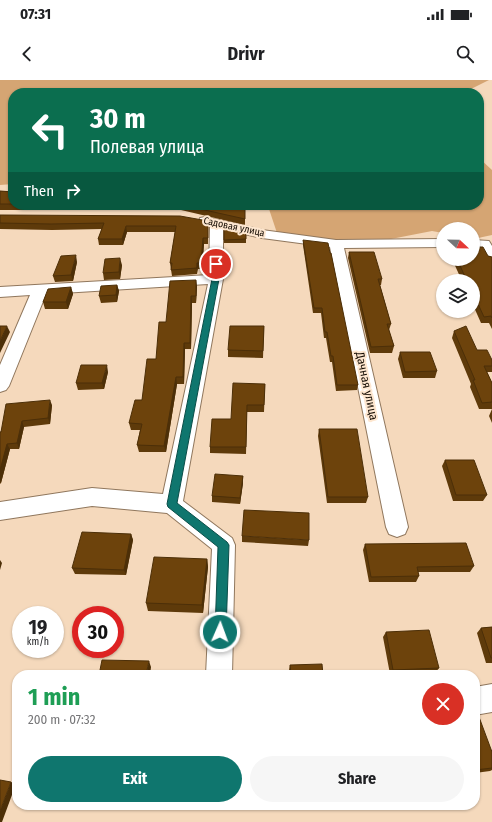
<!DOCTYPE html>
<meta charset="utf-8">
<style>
:root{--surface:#fff;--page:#f6f6f6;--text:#202124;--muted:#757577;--accent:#0f766e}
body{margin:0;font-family:"Fira Sans Condensed",sans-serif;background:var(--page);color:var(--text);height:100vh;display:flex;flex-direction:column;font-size:15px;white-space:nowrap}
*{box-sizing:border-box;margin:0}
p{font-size:13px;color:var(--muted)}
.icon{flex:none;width:22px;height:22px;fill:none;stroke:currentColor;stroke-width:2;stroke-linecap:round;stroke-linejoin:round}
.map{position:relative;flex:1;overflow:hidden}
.panel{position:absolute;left:12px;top:590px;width:468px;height:140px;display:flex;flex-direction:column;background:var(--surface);border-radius:16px;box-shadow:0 1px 3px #0004}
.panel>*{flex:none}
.hud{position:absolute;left:8px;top:8px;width:476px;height:122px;border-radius:16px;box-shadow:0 1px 3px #0004;background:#0b6e4f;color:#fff;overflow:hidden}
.needle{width:26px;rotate:112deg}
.fabs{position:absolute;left:436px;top:142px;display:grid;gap:8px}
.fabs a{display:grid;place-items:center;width:44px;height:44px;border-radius:50%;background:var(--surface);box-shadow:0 1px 3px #0004;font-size:20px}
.speed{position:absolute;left:12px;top:526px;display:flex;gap:8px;font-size:20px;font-weight:700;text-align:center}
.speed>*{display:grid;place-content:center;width:52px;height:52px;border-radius:50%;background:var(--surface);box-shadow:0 1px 3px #0004;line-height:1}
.speed small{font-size:10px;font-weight:400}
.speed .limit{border:6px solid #d22;background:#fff;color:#111}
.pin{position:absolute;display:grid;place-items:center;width:34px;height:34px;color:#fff;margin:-17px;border:2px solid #fff;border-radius:50%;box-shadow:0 1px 4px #0007}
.me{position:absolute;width:44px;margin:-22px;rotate:2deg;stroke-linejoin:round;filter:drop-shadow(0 0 3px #0008)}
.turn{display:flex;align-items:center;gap:14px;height:84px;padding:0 16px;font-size:18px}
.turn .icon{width:52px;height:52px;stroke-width:2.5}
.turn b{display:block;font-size:28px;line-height:34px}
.then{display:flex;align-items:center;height:38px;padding:0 16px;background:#0003;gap:8px;font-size:15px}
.round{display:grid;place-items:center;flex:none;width:42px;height:42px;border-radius:21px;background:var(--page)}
.summary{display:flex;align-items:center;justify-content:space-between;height:68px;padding:0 16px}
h1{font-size:24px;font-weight:700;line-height:30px;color:#1e9e55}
.action{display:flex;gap:8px;margin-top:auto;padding:8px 16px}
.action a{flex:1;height:46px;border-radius:24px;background:var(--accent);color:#fff;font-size:16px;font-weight:700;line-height:46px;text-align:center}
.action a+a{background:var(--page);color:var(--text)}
.status{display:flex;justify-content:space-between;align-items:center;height:28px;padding:0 20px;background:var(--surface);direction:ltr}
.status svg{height:11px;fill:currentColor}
header{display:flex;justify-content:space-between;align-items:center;height:52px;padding:0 16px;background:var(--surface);font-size:18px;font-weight:700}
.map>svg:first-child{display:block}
</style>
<div class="status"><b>07:31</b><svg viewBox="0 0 49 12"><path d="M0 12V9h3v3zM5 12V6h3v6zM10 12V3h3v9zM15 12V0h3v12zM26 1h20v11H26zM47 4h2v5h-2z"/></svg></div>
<header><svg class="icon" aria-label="back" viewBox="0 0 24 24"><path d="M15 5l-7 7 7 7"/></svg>Drivr<svg class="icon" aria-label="search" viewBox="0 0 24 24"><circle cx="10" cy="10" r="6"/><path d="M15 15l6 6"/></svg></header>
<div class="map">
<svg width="492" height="742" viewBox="0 0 492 742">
<rect width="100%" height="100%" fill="#f5d9bc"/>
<path fill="#d5a573" d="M 0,0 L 489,0 L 463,13 L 13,13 L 13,104 L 0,105 Z
M 479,78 L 492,90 L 492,155 L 478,158 L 473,157 L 473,149 L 443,149 L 443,153 L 432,151 L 355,166 L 278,156 L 269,129 L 260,125 L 479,125 Z"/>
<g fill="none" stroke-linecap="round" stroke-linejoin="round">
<g stroke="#90775d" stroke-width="2">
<path id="street" d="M 205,137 L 262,150 L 336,160 L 443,159 L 443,167 L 344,168 L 408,447 L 405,454 L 397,457 L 389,454 L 386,447 L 330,167 L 262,158 L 223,149 L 223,199 L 183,421 L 232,458 L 235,465 L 232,595 L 206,595 L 212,469 L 167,433 L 92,426 L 0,440 L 0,422 L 92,408 L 163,414 L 208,204 L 46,214 L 9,306 L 6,310 L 0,312 L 0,285 L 30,215 L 0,217 L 0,207 L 209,195 L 210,146 L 200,144 L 199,141 L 200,138 Z
M 473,160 L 489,161 L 492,166 L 492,182 L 487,181 L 479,168 L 473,168 Z
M 492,604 L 492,632 L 475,635 L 475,607 Z"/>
</g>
<use href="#street" fill="#fff" fill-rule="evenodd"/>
</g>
<path fill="#5e3a0a" d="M 0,111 L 13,112 L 13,125 L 245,125 L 245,145 L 181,130 L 0,130 Z
M 0,135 L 208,141 L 208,164 L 204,164 L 202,189 L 198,189 L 197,194 L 172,196 L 170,183 L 175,152 L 127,152 L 123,165 L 99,165 L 98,159 L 102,149 L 52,150 L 0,149 Z
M 246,153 L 246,163 L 224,163 L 224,160 Z
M 303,160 L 358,305 L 357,310 L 336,311 L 332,282 L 330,282 L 326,258 L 324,258 L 321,233 L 313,233 L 303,165 Z
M 349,172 L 382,199 L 381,205 L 380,205 L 391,244 L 389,250 L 394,266 L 392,273 L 370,273 L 348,178 Z
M 488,176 L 492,177 L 492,249 L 489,243 L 481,243 L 473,225 L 473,201 L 462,201 L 452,179 L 473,179 Z
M 77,182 L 73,201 L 55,202 L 53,196 Z
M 122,185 L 120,199 L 104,200 L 103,193 Z
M 117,205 L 119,211 L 117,222 L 101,223 L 99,216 Z
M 197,206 L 196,223 L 192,223 L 191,269 L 185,269 L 184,304 L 177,304 L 166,372 L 139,372 L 137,365 L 140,350 L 131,350 L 129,343 L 142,320 L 156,279 L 166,242 Z
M 71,207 L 73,214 L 68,229 L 45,229 L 43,222 Z
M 264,246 L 263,278 L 228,277 L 228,270 Z
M 454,251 L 477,270 L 492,280 L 492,292 L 487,292 L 492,303 L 492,329 L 479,329 L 470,307 L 471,304 L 452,258 Z
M 400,272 L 437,291 L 435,298 L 403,298 L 398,279 Z
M 108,292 L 104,309 L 78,310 L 76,303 Z
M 265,304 L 264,332 L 247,332 L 246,374 L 210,373 L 210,367 Z
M 52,325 L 50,344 L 24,347 L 19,369 L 10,369 L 1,403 L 0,404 L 0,352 Z
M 492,329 L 492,343 L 489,336 Z
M 319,349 L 368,417 L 366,423 L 327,423 L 318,356 Z
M 445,380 L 487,415 L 483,421 L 453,421 L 442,386 Z
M 243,396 L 243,403 L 240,424 L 212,422 L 212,416 Z
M 131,454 L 133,460 L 126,495 L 75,494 L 72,488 Z
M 242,456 L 309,460 L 308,466 L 242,462 Z
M 365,464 L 474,486 L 470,492 L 418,492 L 419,496 L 416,502 L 369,502 L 363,470 Z
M 207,479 L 208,487 L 203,533 L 148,531 L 146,523 Z
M 492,547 L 492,583 L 486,583 L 477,553 L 481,548 Z
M 386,552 L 439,588 L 436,592 L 390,594 L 383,557 Z
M 290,585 L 323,595 L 290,595 L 289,590 Z
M 475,638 L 492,672 L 492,690 L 490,691 L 475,693 Z
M 352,725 L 366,725 L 352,728 Z"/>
<path fill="#4c2f08" d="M 126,146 L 127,152 L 123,165 L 122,159 Z
M 203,158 L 204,164 L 202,189 L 201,183 Z
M 76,175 L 77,182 L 73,201 L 71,195 Z
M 120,178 L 122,185 L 120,199 L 119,192 Z
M 196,200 L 197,206 L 196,223 Z
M 117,205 L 119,211 L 117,222 L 116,215 Z
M 71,207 L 73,214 L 68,229 L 66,222 Z
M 191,216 L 192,223 L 191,269 L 190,263 Z
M 7,246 L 10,252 L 0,273 L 0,261 Z
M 184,263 L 185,269 L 184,304 L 183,297 Z
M 107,285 L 108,292 L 104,309 L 102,303 Z
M 176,297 L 177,304 L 166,372 L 164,366 Z
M 50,320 L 52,325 L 50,344 L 48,338 Z
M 22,341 L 24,347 L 19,369 L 17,363 Z
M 7,364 L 10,369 L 1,403 L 0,401 L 0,390 Z
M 243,396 L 243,403 L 240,424 L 240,418 Z
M 131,454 L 133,460 L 126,495 L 124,490 Z
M 207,479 L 208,487 L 203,533 L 202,525 Z
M 0,480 L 2,483 L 0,490 Z
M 149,581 L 151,587 L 150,595 L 146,595 Z
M 11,702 L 16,704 L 2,742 L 0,742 L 0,731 Z"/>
<path fill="#6d430c" stroke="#4c2f08" d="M 0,111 L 13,112 L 13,124 L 0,124 Z
M 182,125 L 245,125 L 245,139 Z
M 0,135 L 180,136 L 208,141 L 208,158 L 203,158 L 201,183 L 197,183 L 197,188 L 171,190 L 172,183 L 170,183 L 176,146 L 126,146 L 122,159 L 98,159 L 104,143 L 51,144 L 0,143 Z
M 224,148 L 246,153 L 246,159 L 224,160 Z
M 303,160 L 328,163 L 330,173 L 331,173 L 358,305 L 337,305 L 333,276 L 331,276 L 327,252 L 325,252 L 322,228 L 314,228 Z
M 473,167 L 483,167 L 488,176 L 492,177 L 492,238 L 491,236 L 484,237 L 473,213 L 473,201 L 467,201 L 457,179 L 473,179 Z
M 349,172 L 374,172 L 382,199 L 378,199 L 391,244 L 387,244 L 394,266 L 371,267 Z
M 76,175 L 71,195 L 53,196 L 61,176 Z
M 120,178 L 119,192 L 103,193 L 105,179 Z
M 196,200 L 196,216 L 191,216 L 190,263 L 184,263 L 183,297 L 176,297 L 164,366 L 137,365 L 142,344 L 129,343 L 135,320 L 142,320 L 147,279 L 156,279 L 159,242 L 166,242 L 170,201 Z
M 117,205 L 116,215 L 99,216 L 101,206 Z
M 71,207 L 66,222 L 43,222 L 48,209 Z
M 0,246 L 7,246 L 0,261 Z
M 230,246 L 264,246 L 263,271 L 228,270 Z
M 466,246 L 477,270 L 487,270 L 492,280 L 492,286 L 484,286 L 492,303 L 492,322 L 482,323 L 473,300 L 475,300 L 454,251 Z
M 400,272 L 430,272 L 437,291 L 405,292 Z
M 81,285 L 107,285 L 102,303 L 76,303 Z
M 233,303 L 265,304 L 264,325 L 247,325 L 246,367 L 210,367 L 212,339 L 231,339 Z
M 50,320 L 48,338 L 22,341 L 17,363 L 7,364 L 0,390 L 0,352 L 1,352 L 6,324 Z
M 319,349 L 357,349 L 368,417 L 328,417 Z
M 445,380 L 474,380 L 487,415 L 456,415 Z
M 215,394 L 243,396 L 240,418 L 212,416 Z
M 244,430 L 309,433 L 309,460 L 242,456 Z
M 82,452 L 131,454 L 124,490 L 72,488 Z
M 466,463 L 474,486 L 417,487 L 419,496 L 371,497 L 365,464 Z
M 154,477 L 207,479 L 202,525 L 146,523 Z
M 492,547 L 492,578 L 491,578 L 481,548 Z
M 429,550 L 439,588 L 393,590 L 386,552 Z
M 102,580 L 149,581 L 146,595 L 99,595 Z
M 322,584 L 323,595 L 291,595 L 290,585 Z
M 479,637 L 492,672 L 492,688 L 475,690 L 475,638 Z
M 0,700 L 11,702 L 0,731 Z"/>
<path fill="#0f766e" stroke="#0a4d48" d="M 214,183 L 220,184 L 219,199 L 177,423 L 227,462 L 229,465 L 226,552 L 225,556 L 220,557 L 216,556 L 215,552 L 218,467 L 168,427 L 167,424 L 212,199 Z"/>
<g text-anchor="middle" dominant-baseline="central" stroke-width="4" stroke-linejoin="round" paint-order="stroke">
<g font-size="10" fill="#170e05" stroke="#fee7d0">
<text transform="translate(234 147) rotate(12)">Садовая улица</text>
</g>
<g font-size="12" fill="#170e05" stroke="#fee7d0">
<text transform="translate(367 306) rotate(78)">Дачная улица</text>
</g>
</g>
</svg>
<div class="fabs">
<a><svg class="needle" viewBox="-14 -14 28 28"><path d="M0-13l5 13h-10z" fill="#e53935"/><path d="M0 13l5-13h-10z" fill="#757577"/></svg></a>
<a><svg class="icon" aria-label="layers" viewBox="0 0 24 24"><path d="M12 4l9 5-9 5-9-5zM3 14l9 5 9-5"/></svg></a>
</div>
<div class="speed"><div>19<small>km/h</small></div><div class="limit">30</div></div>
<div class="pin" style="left:216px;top:184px;background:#d93025"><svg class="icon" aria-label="arrive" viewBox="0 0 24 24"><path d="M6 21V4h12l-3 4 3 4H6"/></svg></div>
<svg class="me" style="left:220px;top:552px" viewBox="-20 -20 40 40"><circle r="17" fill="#0f766e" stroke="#fff" stroke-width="3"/><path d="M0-11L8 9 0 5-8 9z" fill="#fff"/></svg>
<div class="hud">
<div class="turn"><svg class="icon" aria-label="left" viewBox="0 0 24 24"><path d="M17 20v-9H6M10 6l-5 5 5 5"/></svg><div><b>30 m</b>Полевая улица</div></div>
<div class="then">Then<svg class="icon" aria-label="right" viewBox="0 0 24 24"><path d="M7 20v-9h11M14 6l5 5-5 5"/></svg></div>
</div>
<section class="panel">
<div class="summary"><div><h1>1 min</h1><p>200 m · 07:32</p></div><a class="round" style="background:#d93025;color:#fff"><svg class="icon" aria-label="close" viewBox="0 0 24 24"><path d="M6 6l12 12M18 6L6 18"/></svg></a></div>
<div class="action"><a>Exit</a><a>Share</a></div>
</section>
</div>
